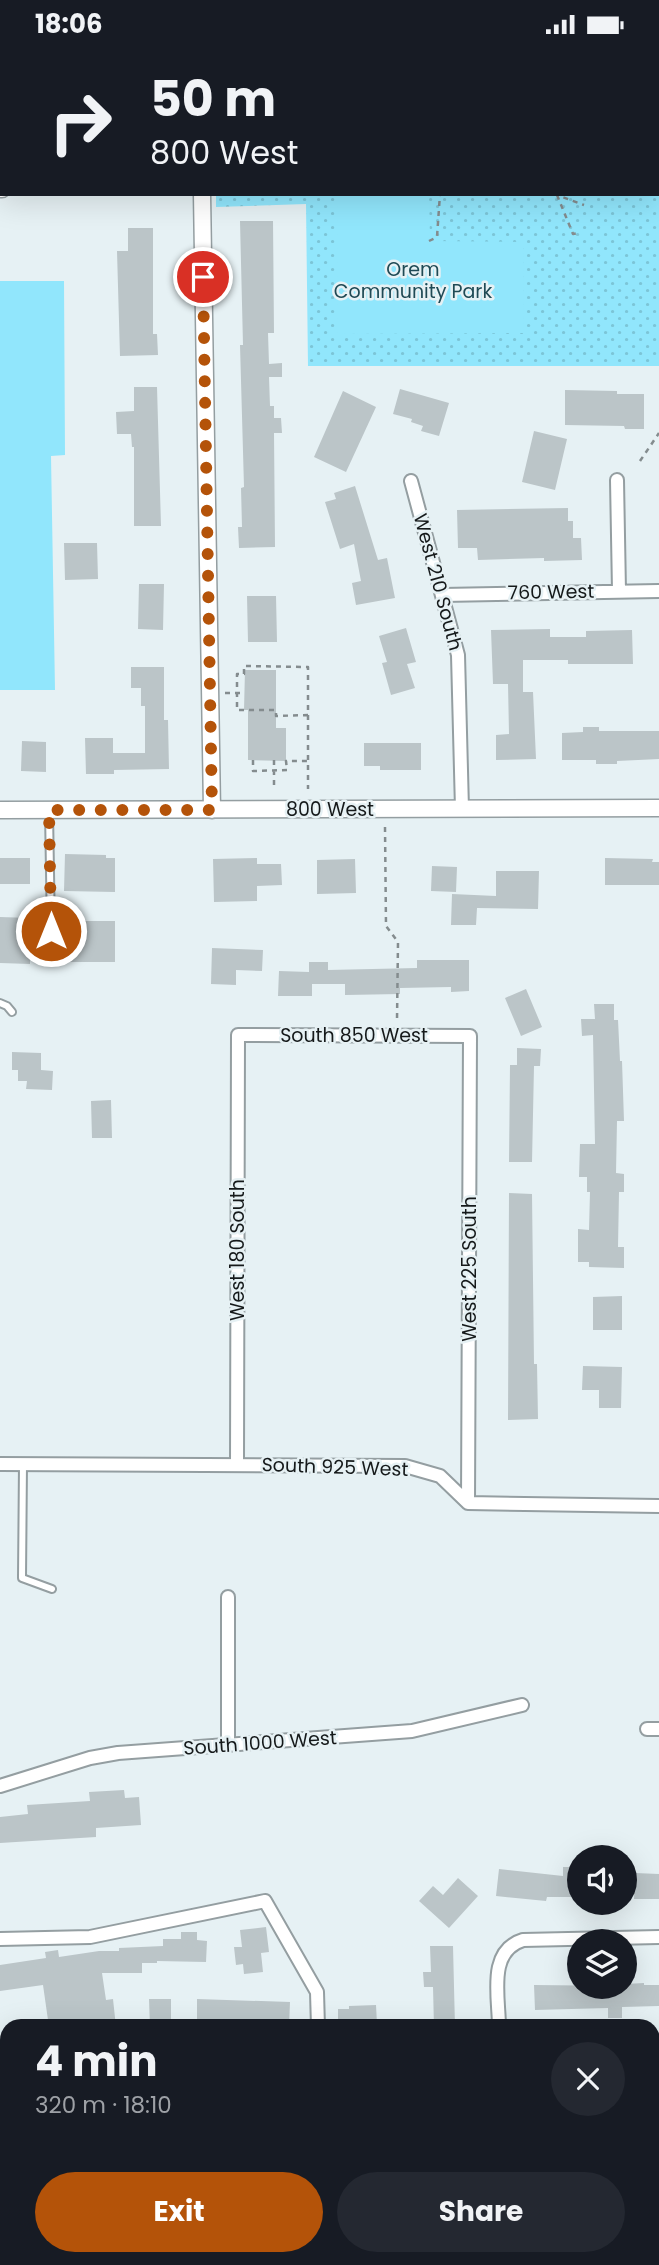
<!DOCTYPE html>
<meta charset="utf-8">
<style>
:root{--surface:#171b24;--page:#242831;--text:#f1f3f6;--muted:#9ea1a6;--accent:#b45309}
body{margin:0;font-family:Poppins,sans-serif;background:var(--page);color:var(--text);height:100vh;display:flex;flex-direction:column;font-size:26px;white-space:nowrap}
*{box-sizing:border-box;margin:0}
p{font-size:23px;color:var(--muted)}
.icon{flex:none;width:38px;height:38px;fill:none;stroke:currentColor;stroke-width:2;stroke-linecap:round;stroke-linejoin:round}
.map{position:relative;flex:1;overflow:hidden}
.panel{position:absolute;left:0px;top:1970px;width:660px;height:247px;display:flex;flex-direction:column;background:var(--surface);border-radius:21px 21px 0 0;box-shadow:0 7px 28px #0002}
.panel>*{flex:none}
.guide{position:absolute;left:0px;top:0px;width:660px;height:147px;box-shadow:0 7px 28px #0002;background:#171b24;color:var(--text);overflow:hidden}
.buttons{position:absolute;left:567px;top:1796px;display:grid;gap:14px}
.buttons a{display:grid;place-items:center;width:70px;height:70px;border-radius:50%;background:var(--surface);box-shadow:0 7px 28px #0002;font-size:35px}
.pin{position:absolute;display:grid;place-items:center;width:60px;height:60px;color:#fff;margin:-30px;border:4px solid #fff;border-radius:50%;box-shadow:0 2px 7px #0007}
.me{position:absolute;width:77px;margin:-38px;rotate:0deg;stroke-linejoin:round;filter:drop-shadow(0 0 5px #0008)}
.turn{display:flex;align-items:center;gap:24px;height:147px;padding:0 35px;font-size:32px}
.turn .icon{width:91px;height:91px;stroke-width:2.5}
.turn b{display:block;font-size:49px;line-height:60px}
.round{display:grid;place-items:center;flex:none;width:74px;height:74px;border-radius:37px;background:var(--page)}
.headline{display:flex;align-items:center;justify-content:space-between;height:119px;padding:0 35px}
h1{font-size:42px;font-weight:700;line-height:52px}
.button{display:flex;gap:14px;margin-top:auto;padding:14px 35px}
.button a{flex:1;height:80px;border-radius:42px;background:var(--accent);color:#fff;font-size:28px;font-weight:700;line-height:80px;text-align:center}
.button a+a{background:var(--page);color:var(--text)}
.status{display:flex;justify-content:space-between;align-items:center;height:49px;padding:0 35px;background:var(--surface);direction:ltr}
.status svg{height:19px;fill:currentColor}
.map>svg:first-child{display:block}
</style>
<div class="status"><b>18:06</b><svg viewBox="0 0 49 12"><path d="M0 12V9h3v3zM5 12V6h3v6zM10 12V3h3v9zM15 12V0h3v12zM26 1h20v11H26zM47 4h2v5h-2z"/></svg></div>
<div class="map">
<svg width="659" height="2216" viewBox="0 0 659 2216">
<defs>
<pattern id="green-dots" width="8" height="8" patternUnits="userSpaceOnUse" patternTransform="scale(1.75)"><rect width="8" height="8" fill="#91e6fc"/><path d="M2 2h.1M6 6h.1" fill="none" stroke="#7cc5d7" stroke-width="1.8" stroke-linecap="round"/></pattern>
</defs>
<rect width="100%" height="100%" fill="#e6f1f4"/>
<path fill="#d2e5eb" d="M 0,0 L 176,0 L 176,2 L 2,2 L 2,118 Z"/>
<path fill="url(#green-dots)" d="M 245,0 L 659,0 L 659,317 L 308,317 L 306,155 L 216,158 L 216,145 L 658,145 L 658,2 L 243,2 Z"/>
<path fill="#91e6fc" d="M 338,145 L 429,145 L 430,192 L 523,193 L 524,284 L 338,285 Z
M 0,232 L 64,232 L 65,406 L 51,407 L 55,641 L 0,641 Z"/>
<path fill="#bbc5c8" d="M 240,172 L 273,172 L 274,284 L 268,284 L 269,315 L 282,314 L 282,328 L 269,328 L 270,357 L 274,357 L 274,369 L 281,369 L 282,384 L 274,384 L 275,498 L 239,499 L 238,478 L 242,478 L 241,439 L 244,438 L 240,296 L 243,296 Z
M 128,179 L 153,179 L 153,285 L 157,285 L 158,306 L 120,307 L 117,202 L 128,202 Z
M 134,338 L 157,338 L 161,477 L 134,477 L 134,398 L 132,398 L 131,385 L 117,385 L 116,363 L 134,362 Z
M 400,340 L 449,354 L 439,387 L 421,382 L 423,377 L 411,373 L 412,370 L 393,365 Z
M 565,341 L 617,342 L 617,345 L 644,345 L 644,380 L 625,380 L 624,377 L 565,376 Z
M 343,342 L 376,358 L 346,423 L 314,408 Z
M 534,382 L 567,390 L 555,441 L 522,433 Z
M 355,437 L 378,511 L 387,509 L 395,549 L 356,556 L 352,534 L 361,532 L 354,495 L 340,500 L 325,453 L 336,450 L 334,444 Z
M 568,459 L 568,472 L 573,472 L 573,489 L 581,489 L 582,511 L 544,512 L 544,509 L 478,511 L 477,499 L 458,499 L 457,461 Z
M 64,494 L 97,494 L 98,530 L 65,531 Z
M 139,535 L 164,535 L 163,581 L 138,580 Z
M 247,547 L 276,547 L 277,593 L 248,593 Z
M 406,579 L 416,613 L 407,615 L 415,639 L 391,646 L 382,614 L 387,613 L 379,587 Z
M 550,580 L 550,588 L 586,588 L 586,582 L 632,581 L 633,615 L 568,615 L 568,611 L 523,611 L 523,643 L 533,643 L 536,710 L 496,711 L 496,686 L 509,685 L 508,635 L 493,635 L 491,581 Z
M 131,618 L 164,618 L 164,671 L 168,671 L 169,720 L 114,721 L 114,725 L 86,725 L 85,689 L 113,689 L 113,704 L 145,704 L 145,657 L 141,657 L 141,639 L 131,639 Z
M 245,621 L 276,621 L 276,679 L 286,679 L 286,712 L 248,711 L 248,661 L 244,661 Z
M 583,678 L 599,678 L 599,682 L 659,682 L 659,710 L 617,712 L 617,715 L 596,715 L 596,711 L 562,711 L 562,684 L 583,683 Z
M 22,692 L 46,693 L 46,723 L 21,722 Z
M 364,694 L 421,694 L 421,721 L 380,721 L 380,717 L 364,717 Z
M 65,805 L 106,806 L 106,809 L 115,809 L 115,843 L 64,842 Z
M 0,809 L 30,809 L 30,835 L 0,835 Z
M 257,809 L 257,815 L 281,815 L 282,836 L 257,837 L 257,852 L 214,853 L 213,810 Z
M 605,809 L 653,810 L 652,813 L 659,813 L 659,836 L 605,836 Z
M 355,810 L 356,844 L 317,845 L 317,811 Z
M 432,817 L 457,818 L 456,843 L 431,842 Z
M 496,822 L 539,822 L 538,860 L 477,859 L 476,876 L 451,876 L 452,845 L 496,847 Z
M 0,868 L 30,869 L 30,915 L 0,914 Z
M 70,872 L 115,872 L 115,913 L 69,913 Z
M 212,899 L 263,901 L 262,922 L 236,921 L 236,936 L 211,935 Z
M 417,911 L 469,911 L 469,942 L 451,943 L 451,938 L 400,939 L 400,945 L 345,946 L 345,935 L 312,935 L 312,947 L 278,947 L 279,922 L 309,923 L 309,913 L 328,913 L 328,921 L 417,919 Z
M 526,940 L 542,978 L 521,987 L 505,949 Z
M 594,955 L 614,955 L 614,971 L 618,971 L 620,1012 L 622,1012 L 624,1072 L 617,1072 L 616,1124 L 624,1125 L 624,1143 L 619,1143 L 618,1198 L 624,1198 L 624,1219 L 589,1218 L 589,1213 L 578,1213 L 578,1180 L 589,1181 L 590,1143 L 587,1143 L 587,1128 L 579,1128 L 580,1095 L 595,1095 L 593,986 L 582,987 L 581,970 L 595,970 Z
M 517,999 L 541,1000 L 540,1017 L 534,1017 L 532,1113 L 509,1113 L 510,1016 L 517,1016 Z
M 12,1003 L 41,1004 L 41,1021 L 53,1022 L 52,1041 L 26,1040 L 27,1032 L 18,1032 L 18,1021 L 12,1021 Z
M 111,1051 L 112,1089 L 92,1089 L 91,1052 Z
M 509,1144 L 532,1145 L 534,1315 L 537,1315 L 538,1370 L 508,1371 Z
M 622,1247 L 622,1281 L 593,1281 L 593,1248 Z
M 583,1317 L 622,1318 L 621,1359 L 599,1359 L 599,1341 L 582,1341 Z
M 124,1741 L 125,1749 L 139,1748 L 141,1776 L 96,1779 L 96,1788 L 0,1794 L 0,1768 L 28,1765 L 27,1756 L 90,1752 L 89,1743 Z
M 563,1818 L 579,1818 L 579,1848 L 547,1848 L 546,1852 L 496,1847 L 499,1820 L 563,1827 Z
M 635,1824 L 659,1825 L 659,1850 L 634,1850 Z
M 458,1829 L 478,1847 L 449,1879 L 419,1852 L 433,1837 L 443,1846 Z
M 266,1878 L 269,1903 L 261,1904 L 263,1923 L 244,1925 L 243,1915 L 236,1916 L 234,1898 L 242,1898 L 240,1881 Z
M 181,1883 L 197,1883 L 197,1891 L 207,1892 L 206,1913 L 157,1912 L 157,1914 L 142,1914 L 142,1924 L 102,1924 L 106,1951 L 113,1950 L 116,1978 L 49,1978 L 43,1936 L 0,1942 L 0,1916 L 46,1909 L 45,1903 L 58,1901 L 59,1908 L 99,1902 L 119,1902 L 119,1899 L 163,1897 L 163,1890 L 181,1890 Z
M 430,1897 L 453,1897 L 455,1978 L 434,1978 L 433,1938 L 424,1938 L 423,1923 L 431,1923 Z
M 644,1934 L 644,1936 L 659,1936 L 659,1957 L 622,1958 L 622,1969 L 608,1969 L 608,1959 L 535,1961 L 534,1936 L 625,1937 L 625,1935 Z
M 149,1950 L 171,1950 L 171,1978 L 150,1978 Z
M 197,1950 L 290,1953 L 289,1978 L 197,1978 Z
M 376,1956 L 377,1975 L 338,1976 L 338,1960 L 349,1960 L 349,1957 Z"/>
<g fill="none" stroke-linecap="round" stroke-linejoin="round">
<g stroke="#949ea1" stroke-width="10">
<path id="service" d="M 49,763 L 51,882
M 0,954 L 7,957 L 12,963
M 23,1415 L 22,1529 L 52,1540"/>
</g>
<g stroke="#949ea1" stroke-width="16">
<path id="minor" d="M 617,431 L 619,542
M 411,432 L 458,606 L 462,760
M 443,546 L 659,542
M 0,1415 L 405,1417 L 440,1427 L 468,1454 L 659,1457
M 237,1416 L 238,986 L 470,987 L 468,1454
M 647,1680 L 659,1680
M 228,1696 L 228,1548
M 0,1737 L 90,1709 L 118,1704 L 412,1682 L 522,1656
M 0,1890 L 90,1888 L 265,1852 L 317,1943 L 318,1978
M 499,1978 C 499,1948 487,1902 523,1891 L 659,1888
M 0,2029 L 7,2028
M 657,2084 L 659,2196
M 324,2210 L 324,2216
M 488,2210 L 488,2216
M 0,2211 L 8,2210"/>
</g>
<g stroke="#949ea1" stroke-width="19">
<path id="tertiary" d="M 636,0 L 642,2
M 223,2 L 225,0
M 658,7 L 659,7
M 0,140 L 2,140
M 202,145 L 212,761
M 0,761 L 659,759"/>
</g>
<path stroke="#848c8e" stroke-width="2.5" stroke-dasharray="5 5" stroke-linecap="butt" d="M 442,0 L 442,2
M 281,2 L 284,0
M 658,60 L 659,60
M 554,145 L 584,156
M 557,146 L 573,185 L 578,184
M 429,192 L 437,188 L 440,145
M 640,412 L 659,384
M 225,644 L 244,644
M 308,666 L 276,667 L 276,661 L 237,661 L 237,625 L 244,625 L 244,617 L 308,618 L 308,740
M 253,711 L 253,722 L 287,721 L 286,712 L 308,712
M 274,711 L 274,740
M 385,778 L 386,877 L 398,893 L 397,971"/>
<use href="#service" stroke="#fff" stroke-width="6"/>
<use href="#minor" stroke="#fff" stroke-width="12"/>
<use href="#tertiary" stroke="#fff" stroke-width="16"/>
</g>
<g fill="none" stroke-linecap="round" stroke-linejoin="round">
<path stroke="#b45309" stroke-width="12" stroke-dasharray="0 21.6" d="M 51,882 L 49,761 L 212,761 L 203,228"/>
</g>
<g text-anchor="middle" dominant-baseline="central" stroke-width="5" stroke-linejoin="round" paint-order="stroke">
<g font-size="19" fill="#1f4a55" stroke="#e6f1f4">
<text x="413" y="220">Orem<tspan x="413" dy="22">Community Park</tspan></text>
</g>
<g font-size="19" fill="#15191a" stroke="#e6f1f4">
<text transform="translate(438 533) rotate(75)">West 210 South</text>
<text transform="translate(551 543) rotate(-1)">760 West</text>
<text x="330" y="760">800 West</text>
<text x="354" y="986">South 850 West</text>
<text transform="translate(237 1201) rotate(-90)">West 180 South</text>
<text transform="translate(469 1220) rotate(-90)">West 225 South</text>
<text transform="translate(335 1418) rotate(2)">South 925 West</text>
<text transform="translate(260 1694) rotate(-4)">South 1000 West</text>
</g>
</g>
</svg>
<div class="buttons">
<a><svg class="icon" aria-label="sound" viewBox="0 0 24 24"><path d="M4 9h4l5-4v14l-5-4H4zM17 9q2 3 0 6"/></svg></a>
<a><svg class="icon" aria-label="layers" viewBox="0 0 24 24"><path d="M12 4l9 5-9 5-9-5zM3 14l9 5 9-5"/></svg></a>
</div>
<div class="pin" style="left:203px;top:228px;background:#d93025"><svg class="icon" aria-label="arrive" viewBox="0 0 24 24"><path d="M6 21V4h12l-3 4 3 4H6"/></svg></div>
<svg class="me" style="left:51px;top:882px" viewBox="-20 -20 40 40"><circle r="17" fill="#b45309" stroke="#fff" stroke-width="3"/><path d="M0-11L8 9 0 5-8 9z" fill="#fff"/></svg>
<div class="guide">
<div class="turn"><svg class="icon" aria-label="right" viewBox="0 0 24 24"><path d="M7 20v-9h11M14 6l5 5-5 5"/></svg><div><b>50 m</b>800 West</div></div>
</div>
<section class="panel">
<div class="headline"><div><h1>4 min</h1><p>320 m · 18:10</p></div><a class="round"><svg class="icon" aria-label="close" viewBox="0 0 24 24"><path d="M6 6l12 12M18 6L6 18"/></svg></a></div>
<div class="button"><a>Exit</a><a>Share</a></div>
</section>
</div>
